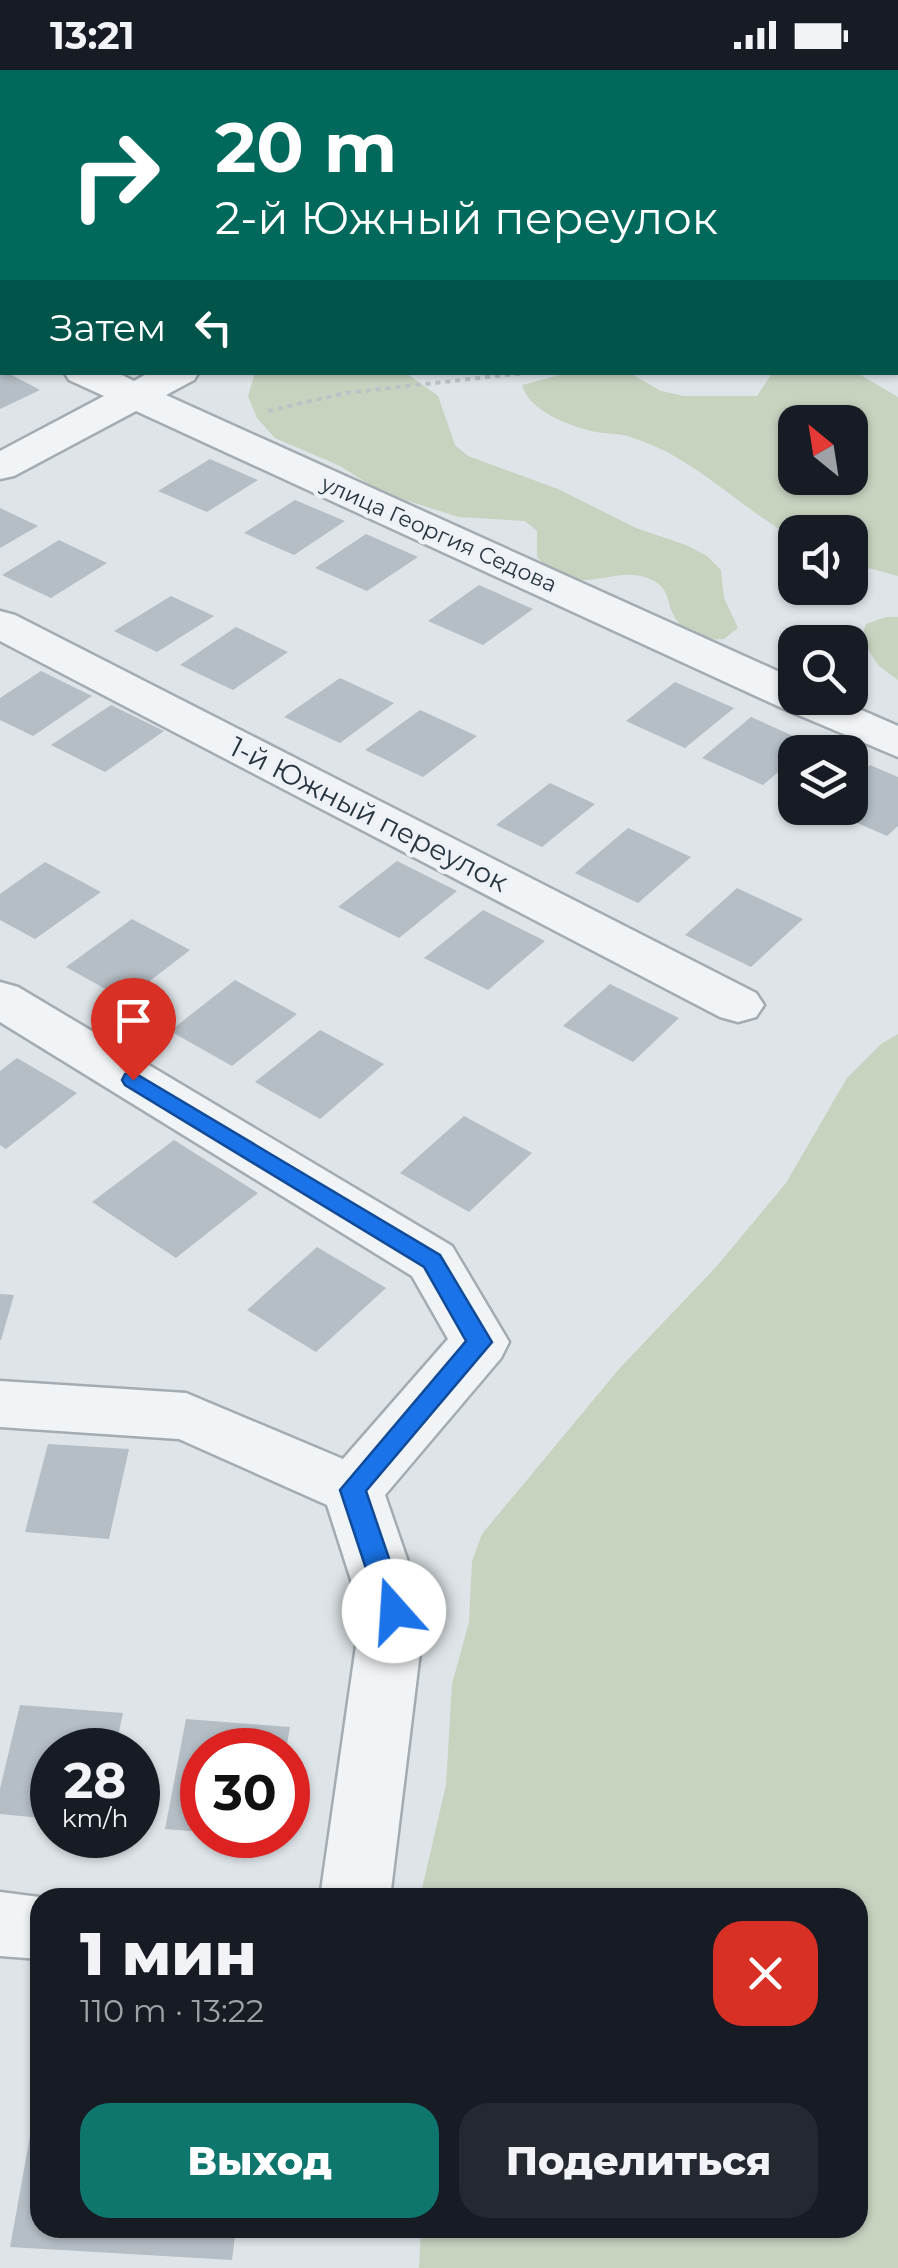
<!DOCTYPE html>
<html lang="ru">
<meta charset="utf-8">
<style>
:root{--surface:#171b24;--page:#242831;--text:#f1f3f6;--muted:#9ea1a6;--accent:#0f766e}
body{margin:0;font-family:Montserrat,sans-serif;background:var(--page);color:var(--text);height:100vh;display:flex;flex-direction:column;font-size:38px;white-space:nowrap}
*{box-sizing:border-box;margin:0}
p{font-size:32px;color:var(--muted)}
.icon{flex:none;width:55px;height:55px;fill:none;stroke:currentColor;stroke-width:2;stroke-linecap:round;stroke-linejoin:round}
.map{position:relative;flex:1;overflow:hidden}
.panel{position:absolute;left:30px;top:1818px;width:838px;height:350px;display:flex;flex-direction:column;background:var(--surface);border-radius:30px;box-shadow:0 2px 8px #0004}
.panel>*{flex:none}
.banner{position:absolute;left:0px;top:0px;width:900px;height:305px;box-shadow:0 2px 8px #0004;background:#00695c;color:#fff;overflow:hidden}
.needle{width:65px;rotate:330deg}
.tools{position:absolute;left:778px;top:335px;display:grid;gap:20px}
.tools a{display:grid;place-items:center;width:90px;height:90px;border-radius:20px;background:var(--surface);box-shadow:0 2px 8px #0004;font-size:50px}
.speed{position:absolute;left:30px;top:1658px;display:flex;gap:20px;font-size:50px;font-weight:700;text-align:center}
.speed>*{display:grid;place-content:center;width:130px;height:130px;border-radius:50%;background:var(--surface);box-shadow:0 2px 8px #0004;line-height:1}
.speed small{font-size:25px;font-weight:400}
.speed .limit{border:15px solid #d22;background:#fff;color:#111}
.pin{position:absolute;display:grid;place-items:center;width:85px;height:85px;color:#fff;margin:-102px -42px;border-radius:50% 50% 50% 0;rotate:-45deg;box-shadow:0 0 10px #0007}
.pin .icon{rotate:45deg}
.me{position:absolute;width:110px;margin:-55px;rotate:341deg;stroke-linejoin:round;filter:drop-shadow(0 0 8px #0008)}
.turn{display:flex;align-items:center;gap:35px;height:210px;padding:0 50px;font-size:45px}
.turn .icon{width:130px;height:130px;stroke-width:2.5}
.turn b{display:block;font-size:70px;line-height:85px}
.then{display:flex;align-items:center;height:95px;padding:0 50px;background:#0003;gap:20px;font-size:38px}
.round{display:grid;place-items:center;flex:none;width:105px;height:105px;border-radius:30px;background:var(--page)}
.head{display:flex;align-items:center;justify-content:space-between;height:170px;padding:0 50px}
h1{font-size:60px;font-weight:800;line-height:75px}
.cta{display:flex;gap:20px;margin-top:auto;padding:20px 50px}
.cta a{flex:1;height:115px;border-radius:30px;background:var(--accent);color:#fff;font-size:40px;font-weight:800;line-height:115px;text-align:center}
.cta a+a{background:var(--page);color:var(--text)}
.status{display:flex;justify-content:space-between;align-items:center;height:70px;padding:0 50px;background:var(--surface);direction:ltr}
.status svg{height:28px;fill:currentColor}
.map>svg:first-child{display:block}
</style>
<div class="status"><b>13:21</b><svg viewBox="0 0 49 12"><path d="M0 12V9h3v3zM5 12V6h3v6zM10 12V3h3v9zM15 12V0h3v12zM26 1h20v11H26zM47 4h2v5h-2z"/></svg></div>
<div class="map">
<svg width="898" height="2198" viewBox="0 0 898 2198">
<rect width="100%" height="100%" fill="#dee4e8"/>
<path fill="#c7d2bf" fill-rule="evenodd" d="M 255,303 L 406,303 L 438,326 L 455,375 L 468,386 L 558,419 L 636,458 L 686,475 L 707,486 L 721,500 L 724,528 L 738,558 L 724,569 L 702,570 C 691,563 678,556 673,544 C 667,531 669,519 654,511 C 615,489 580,535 537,487 L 537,461 L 525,451 L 459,447 L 383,423 L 340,396 L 275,368 L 257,348 L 248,326 Z
M 857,303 L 898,327 L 898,506 L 850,493 L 850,462 L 795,462 L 795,468 L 790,466 C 736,434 689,383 627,366 C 617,363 606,364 596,362 C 572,357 528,341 522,315 L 568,303 L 628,302 L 661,321 L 684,326 L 757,326 L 771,305 L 779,303 ZM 795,352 L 850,352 L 850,408 L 795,408 Z
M 886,547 L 898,547 L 898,610 L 879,596 L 861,569 L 866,554 Z
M 898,964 L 898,2198 L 419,2198 L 421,2158 L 858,2158 L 858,1828 L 420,1827 L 446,1715 L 452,1614 L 469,1552 L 472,1491 L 482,1464 L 619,1299 L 716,1197 L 786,1113 L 847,1008 L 881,974 Z"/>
<path fill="#b5bec5" d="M 0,302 L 6,302 L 40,320 L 0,339 Z
M 210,389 L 258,410 L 207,442 L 158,421 Z
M 295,430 L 345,451 L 294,485 L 244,463 Z
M 0,438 L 38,456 L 0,478 Z
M 366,464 L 418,487 L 367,521 L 315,498 Z
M 59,470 L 107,493 L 51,528 L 2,505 Z
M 479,515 L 533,539 L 483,575 L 428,551 Z
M 171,526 L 214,546 L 157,582 L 114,561 Z
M 236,557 L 288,582 L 233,620 L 180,595 Z
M 41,601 L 92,626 L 33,666 L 0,650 L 0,628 Z
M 340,608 L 394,633 L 340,673 L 284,647 Z
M 675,612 L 734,638 L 685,678 L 626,651 Z
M 111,635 L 164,661 L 105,702 L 51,675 Z
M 420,640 L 477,666 L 423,707 L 365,680 Z
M 751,647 L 811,674 L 795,682 L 795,688 L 763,715 L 702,688 Z
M 870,695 L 898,707 L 898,756 L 887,766 L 823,738 L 850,738 L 850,713 Z
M 550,713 L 595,734 L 542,777 L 496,755 Z
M 628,758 L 691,787 L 638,833 L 575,803 Z
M 397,791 L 457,821 L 399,868 L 338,837 Z
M 45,792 L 101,822 L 35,869 L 0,850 L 0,824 Z
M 737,818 L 803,849 L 751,897 L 685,865 Z
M 483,840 L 545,871 L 488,920 L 424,888 Z
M 132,849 L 190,880 L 125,930 L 66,897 Z
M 235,910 L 297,944 L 232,996 L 170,961 Z
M 610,914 L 679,948 L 633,992 L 563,956 Z
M 320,960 L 384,994 L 320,1049 L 255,1012 Z
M 17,988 L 77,1023 L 6,1079 L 0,1075 L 0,1001 Z
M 464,1046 L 532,1083 L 469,1142 L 400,1103 Z
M 174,1070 L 258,1123 L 176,1188 L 92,1132 Z
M 317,1177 L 386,1218 L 316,1282 L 247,1240 Z
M 0,1224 L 14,1225 L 1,1270 L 0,1270 Z
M 48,1374 L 129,1379 L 109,1469 L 25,1462 Z
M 20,1635 L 123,1643 L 115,1680 L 52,1680 L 52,1749 L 0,1744 L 0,1719 Z
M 186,1649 L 290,1657 L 286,1680 L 202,1680 L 202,1762 L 165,1759 Z
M 35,2039 L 40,2040 L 40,2158 L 236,2158 L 232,2190 L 10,2177 Z"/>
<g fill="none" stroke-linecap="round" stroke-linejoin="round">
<g stroke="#a3acb2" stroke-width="5">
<path id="street" d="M 728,0 L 764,0 L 765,2 L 730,2 Z
M 0,254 L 2,254 L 2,277 L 0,277 Z
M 64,302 L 116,302 L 134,311 L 150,302 L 199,302 L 194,310 L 166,325 L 795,609 L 795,628 L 834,628 L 898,656 L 898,687 L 782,638 L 136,341 L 14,406 L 0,409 L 0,381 L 104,326 L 69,310 Z
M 0,541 L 15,545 L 756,923 L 764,935 L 756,947 L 738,952 L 720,947 L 0,571 Z
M 0,912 L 18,917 L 452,1176 L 509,1272 L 501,1288 L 385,1425 L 425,1541 L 390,1828 L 320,1828 L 361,1541 L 327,1435 L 179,1369 L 0,1357 L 0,1311 L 186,1323 L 343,1389 L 448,1269 L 412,1206 L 0,952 Z
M 0,1822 L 47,1828 L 40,1828 L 40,1889 L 0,1886 Z"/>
</g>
<path stroke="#bcc2c6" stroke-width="4" stroke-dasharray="5 5" stroke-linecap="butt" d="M 268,341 L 345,323 L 533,302"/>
<use href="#street" fill="#f1f4f6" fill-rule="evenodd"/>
</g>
<path fill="#1a73e8" stroke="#114b97" stroke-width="2.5" d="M 133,1002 L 440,1185 L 492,1272 L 366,1421 L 407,1541 L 403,1548 L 394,1552 L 384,1548 L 380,1541 L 340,1420 L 466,1271 L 424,1197 L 125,1015 L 122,1010 L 125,1004 Z"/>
<g text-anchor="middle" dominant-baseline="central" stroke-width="9" stroke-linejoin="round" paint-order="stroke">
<g font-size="22" fill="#27343f" stroke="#eef2f6">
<text transform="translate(439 464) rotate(24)">улица Георгия Седова</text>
</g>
<g font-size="28" fill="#27343f" stroke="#eef2f6">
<text transform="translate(369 744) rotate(27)">1-й Южный переулок</text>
</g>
</g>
</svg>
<div class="tools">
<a><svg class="needle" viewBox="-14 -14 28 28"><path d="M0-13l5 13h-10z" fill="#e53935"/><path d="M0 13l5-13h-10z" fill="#9ea1a6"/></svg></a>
<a><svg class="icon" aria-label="sound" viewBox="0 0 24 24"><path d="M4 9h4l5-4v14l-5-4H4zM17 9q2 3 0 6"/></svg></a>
<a><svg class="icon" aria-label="search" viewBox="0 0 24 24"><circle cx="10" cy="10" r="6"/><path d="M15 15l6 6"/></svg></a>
<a><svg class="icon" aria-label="layers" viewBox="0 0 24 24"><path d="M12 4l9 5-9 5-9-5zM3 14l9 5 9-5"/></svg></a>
</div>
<div class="speed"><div>28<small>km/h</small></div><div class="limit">30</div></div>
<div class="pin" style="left:133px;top:1010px;background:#d93025"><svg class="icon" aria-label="arrive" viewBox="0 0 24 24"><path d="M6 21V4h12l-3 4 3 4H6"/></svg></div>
<svg class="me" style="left:394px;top:1541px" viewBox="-20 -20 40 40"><circle r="19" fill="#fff"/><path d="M0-13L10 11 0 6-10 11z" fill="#1a73e8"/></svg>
<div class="banner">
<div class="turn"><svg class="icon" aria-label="right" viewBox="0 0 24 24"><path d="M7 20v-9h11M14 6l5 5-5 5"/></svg><div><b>20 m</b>2-й Южный переулок</div></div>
<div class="then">Затем<svg class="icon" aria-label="left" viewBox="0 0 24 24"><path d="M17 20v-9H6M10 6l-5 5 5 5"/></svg></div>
</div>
<section class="panel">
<div class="head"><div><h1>1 мин</h1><p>110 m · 13:22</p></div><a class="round" style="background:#d93025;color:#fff"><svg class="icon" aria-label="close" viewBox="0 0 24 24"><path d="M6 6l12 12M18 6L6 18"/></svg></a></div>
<div class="cta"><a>Выход</a><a>Поделиться</a></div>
</section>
</div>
